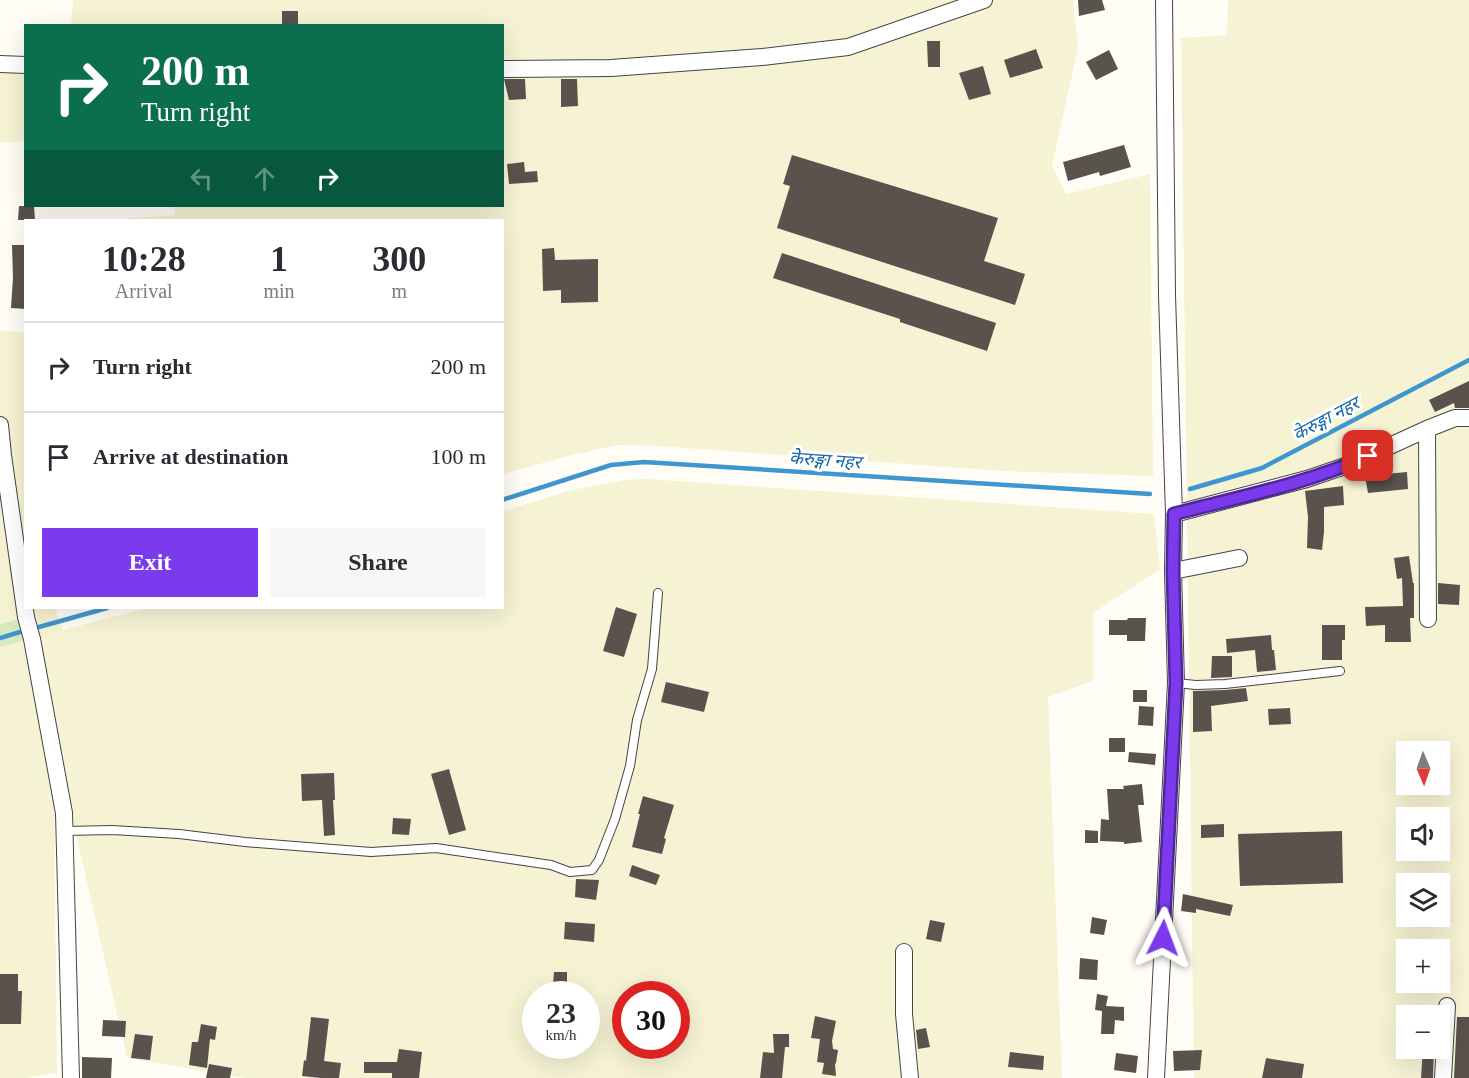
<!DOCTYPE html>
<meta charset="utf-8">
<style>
:root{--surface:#fff;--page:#f7f7f7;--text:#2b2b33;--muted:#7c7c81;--line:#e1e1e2;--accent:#7c3aed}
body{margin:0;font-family:"Times New Roman","Noto Sans Devanagari",serif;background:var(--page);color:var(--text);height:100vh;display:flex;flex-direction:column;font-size:22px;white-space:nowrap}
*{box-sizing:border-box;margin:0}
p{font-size:20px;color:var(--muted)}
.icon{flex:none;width:33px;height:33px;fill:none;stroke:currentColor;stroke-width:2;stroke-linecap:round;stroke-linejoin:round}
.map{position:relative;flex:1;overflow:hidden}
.details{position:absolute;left:24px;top:219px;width:480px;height:390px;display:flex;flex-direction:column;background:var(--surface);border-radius:0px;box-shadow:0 6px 24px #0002}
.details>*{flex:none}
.hud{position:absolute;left:24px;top:24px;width:480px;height:183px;border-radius:0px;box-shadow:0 6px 24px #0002;background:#0b6e4f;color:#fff;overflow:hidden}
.needle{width:39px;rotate:178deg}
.fabs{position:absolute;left:1396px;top:741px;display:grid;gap:12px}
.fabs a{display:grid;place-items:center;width:54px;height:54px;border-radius:0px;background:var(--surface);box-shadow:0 6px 24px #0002;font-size:30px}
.speed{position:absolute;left:522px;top:981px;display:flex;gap:12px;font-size:30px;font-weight:700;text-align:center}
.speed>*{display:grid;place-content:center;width:78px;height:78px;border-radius:50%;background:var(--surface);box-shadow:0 6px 24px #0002;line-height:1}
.speed small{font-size:15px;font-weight:400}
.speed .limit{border:9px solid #d22;background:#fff;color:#111}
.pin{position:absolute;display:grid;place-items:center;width:51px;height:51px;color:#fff;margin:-26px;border-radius:12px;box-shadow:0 3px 9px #0006}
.me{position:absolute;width:66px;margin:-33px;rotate:3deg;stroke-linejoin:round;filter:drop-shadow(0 0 4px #0008)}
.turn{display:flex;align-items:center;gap:21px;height:126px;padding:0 18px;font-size:27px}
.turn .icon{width:78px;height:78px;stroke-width:2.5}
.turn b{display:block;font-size:42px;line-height:51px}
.lanes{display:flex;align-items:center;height:57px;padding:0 18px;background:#0003;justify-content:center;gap:30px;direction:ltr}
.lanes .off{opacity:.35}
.eta{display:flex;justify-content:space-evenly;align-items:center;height:102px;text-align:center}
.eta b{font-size:36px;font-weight:700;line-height:42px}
.action{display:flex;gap:12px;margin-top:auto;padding:12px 18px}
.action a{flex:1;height:69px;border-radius:0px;background:var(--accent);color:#fff;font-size:24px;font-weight:700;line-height:69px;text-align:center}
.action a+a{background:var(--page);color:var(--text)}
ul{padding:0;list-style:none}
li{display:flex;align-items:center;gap:18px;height:90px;padding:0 18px;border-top:2px solid var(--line)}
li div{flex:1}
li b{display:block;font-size:22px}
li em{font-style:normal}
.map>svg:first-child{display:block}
</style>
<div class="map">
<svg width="1469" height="1078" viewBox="0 0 1469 1078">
<rect width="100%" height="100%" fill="#fffdf5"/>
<path fill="#f6f3d4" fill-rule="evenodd" d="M 73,0 L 1073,0 L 1078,48 L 1052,165 L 1066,194 L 1150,174 L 1153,476 L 1003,471 L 658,446 L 618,445 L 572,455 L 503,474 L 502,220 L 104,220 L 175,215 L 174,206 L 502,206 L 502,26 L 71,26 Z
M 1228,0 L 1469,0 L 1469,1078 L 1194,1078 L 1181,38 L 1227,35 ZM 1407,752 L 1440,752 L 1440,784 L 1407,784 ZM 1407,818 L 1440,818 L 1440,850 L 1407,850 ZM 1407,884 L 1440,884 L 1440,916 L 1407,916 ZM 1407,950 L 1440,950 L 1440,982 L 1407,982 ZM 1407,1016 L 1440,1016 L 1440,1048 L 1407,1048 Z
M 0,64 L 25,65 L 25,141 L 0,143 Z
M 0,331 L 25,332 L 26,608 L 62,608 L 55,610 L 63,630 L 147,608 L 502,608 L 503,511 L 572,490 L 624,480 L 647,479 L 1154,514 L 1160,569 L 1093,613 L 1093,681 L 1048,697 L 1062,1078 L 244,1078 L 127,1058 L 34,649 L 54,800 L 57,1073 L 25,1078 L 0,1078 L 0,647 L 31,639 L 26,617 L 0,624 ZM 536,994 L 586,994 L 586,1046 L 536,1046 ZM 626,994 L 676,994 L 676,1046 L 626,1046 Z"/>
<path fill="#d5ebbd" d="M 26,617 L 32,639 L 0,647 L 0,624 Z"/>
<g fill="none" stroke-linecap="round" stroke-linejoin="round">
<path stroke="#3f96cf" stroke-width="4.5" d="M 1190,489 L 1262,468 L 1469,360
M 502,500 L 611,465 L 644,462 L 1150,494
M 39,627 L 107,608
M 0,638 L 20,632"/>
</g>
<path fill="#5a524d" d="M 1078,0 L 1102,0 L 1105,10 L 1079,16 Z
M 282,11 L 298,11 L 298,26 L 282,26 Z
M 927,41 L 940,41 L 940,67 L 928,67 Z
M 1036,49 L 1043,68 L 1010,78 L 1004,60 Z
M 1109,50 L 1118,69 L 1096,80 L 1086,62 Z
M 983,66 L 991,94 L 969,100 L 959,73 Z
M 504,79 L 525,79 L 526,99 L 509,100 Z
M 561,79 L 577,79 L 578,106 L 561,107 Z
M 1124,145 L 1131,167 L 1100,176 L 1099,172 L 1068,181 L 1063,162 Z
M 792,155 L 998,218 L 984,261 L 1025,274 L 1015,305 L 777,228 L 790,186 L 783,184 Z
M 524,162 L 525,172 L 537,171 L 538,182 L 509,184 L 507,164 Z
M 19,206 L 34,206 L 35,220 L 18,220 Z
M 12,245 L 26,245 L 26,309 L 11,308 L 13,278 Z
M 554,248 L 555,260 L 598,259 L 598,302 L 561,303 L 561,290 L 543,291 L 542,249 Z
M 782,253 L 996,323 L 987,351 L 900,322 L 900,319 L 773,278 Z
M 1469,381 L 1469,408 L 1455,408 L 1454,403 L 1435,412 L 1429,400 Z
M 1407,472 L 1408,489 L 1368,493 L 1365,476 Z
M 1343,486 L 1344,505 L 1324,507 L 1324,532 L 1322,550 L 1307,548 L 1308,517 L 1305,491 Z
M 1409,556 L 1413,583 L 1414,583 L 1414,618 L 1410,618 L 1411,642 L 1385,642 L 1385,625 L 1366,626 L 1365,607 L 1403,606 L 1402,578 L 1397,579 L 1394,558 Z
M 1438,583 L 1460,585 L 1459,605 L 1438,604 Z
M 616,607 L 637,614 L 624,657 L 603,651 Z
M 1128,618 L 1146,618 L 1145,641 L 1127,641 L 1127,635 L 1109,635 L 1109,620 L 1127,620 Z
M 1322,625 L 1345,625 L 1345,640 L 1342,640 L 1342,660 L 1322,660 Z
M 1271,635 L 1272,650 L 1274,650 L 1276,670 L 1257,672 L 1255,650 L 1227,653 L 1226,639 Z
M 1212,656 L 1232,656 L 1232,677 L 1211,678 Z
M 666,682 L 709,692 L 704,712 L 661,702 Z
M 1246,688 L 1248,701 L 1211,706 L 1212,731 L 1193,732 L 1193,691 L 1225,690 Z
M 1133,690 L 1147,690 L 1147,702 L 1133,702 Z
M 1139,706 L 1154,707 L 1153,726 L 1138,725 Z
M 1290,708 L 1291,724 L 1269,725 L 1268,709 Z
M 1109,738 L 1125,738 L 1125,752 L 1109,752 Z
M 1129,752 L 1156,754 L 1155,765 L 1128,762 Z
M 449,769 L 466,830 L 449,835 L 431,774 Z
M 334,773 L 335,800 L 333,800 L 335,835 L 324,836 L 322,800 L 302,801 L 301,774 Z
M 1142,784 L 1144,805 L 1138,805 L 1142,842 L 1124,844 L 1124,842 L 1100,841 L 1101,819 L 1109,820 L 1107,789 L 1124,789 L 1123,786 Z
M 643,796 L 674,805 L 664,838 L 666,839 L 662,854 L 632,847 L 640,814 L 638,814 Z
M 393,818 L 411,819 L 409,835 L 392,834 Z
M 1224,824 L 1224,837 L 1201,838 L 1201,825 Z
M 1085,830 L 1098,831 L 1098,843 L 1085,843 Z
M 1342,831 L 1343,883 L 1240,886 L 1238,834 Z
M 632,865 L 660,875 L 656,885 L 629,876 Z
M 576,879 L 599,880 L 596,900 L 575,897 Z
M 1183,894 L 1233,905 L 1230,916 L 1196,909 L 1196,913 L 1181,911 Z
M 1092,917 L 1107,920 L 1104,935 L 1090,933 Z
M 930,920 L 945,923 L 941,942 L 926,939 Z
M 565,922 L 595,924 L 594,942 L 564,939 Z
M 1080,958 L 1098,960 L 1097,980 L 1079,979 Z
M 554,972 L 567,972 L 567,986 L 553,985 Z
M 0,974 L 18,974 L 18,991 L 22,991 L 21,1024 L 0,1024 Z
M 1097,994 L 1108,996 L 1106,1006 L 1124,1007 L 1124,1021 L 1115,1020 L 1114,1034 L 1101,1034 L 1102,1011 L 1095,1010 Z
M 815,1016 L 836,1021 L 832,1041 L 833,1049 L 838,1050 L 836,1063 L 835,1064 L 836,1076 L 822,1074 L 824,1063 L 817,1062 L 820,1039 L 811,1038 Z
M 311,1017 L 329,1019 L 324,1061 L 341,1063 L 339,1078 L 321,1078 L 302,1076 L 304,1060 L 306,1061 Z
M 1457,1017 L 1469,1017 L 1469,1078 L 1454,1078 Z
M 103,1020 L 126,1021 L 125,1037 L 102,1036 Z
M 201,1024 L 217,1027 L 215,1040 L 210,1039 L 207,1068 L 189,1065 L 192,1042 L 198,1042 Z
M 926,1028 L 930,1047 L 918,1049 L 916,1030 Z
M 135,1034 L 153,1036 L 150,1060 L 131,1058 Z
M 773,1034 L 789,1034 L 789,1047 L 785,1047 L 782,1078 L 760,1078 L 763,1052 L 774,1053 Z
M 1423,1048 L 1434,1048 L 1433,1078 L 1421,1078 Z
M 399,1049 L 422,1052 L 419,1078 L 392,1078 L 392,1073 L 364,1073 L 364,1062 L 397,1062 Z
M 1202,1050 L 1200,1070 L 1174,1071 L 1173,1051 Z
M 1010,1052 L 1044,1056 L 1043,1070 L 1008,1067 Z
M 1116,1053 L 1138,1056 L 1136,1073 L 1114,1070 Z
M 82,1057 L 112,1058 L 111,1078 L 82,1078 Z
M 1266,1058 L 1304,1064 L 1302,1078 L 1262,1078 Z
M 209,1064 L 232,1068 L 230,1078 L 206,1078 Z"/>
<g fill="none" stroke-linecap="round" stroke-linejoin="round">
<g stroke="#444" stroke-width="10">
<path id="lane" d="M 1176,683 L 1196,685 L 1225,684 L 1340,671
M 65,831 L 112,830 L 179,834 L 245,842 L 371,852 L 436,848 L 551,865 L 570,872 L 592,870 L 599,860 L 615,819 L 630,766 L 637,720 L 652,669 L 658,593"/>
</g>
<g stroke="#444" stroke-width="18">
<path id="street" d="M 0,64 L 26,65
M 502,69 L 611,68 L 762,57 L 848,47 L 984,0
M 0,425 L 3,455 L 26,617 L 32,639 L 64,813 L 71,1078
M 1427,429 L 1428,619
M 1174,514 L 1307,479 L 1348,465 L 1427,429 L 1455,418 L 1469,418
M 1173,571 L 1239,558
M 904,952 L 904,1014 L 910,1078
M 1156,1078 L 1176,683 L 1173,571 L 1174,514 L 1167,295 L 1164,0
M 1443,1078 L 1447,1006"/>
</g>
<use href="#lane" stroke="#fff" stroke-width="8"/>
<use href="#street" stroke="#fff" stroke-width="16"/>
</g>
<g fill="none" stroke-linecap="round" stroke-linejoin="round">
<g stroke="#51269a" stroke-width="15">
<path id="route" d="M 1163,938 L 1176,683 L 1173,571 L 1174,514 C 1239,497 1306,484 1368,456"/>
</g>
<use href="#route" stroke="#7c3aed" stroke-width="10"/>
</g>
<g text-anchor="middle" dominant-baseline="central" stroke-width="6" stroke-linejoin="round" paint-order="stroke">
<g font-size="18" font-style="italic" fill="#1768a6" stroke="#fff">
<text transform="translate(1326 419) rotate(-28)">केरुङ्गा नहर</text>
<text transform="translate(825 460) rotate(4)">केेरुङ्गा नहर</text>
</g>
</g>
</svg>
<div class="fabs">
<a><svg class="needle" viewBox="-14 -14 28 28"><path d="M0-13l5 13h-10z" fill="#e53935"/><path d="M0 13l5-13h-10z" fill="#7c7c81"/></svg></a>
<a><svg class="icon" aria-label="sound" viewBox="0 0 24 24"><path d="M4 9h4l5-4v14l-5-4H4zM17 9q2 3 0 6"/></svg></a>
<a><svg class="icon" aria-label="layers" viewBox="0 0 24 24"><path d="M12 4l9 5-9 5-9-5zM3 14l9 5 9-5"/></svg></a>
<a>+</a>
<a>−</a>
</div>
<div class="speed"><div>23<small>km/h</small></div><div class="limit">30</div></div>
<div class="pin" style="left:1368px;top:456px;background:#d93025"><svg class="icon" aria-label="arrive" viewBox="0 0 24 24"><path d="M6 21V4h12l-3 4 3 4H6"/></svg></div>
<svg class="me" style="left:1163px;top:938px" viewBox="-20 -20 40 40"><path d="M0-17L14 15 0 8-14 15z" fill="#7c3aed" stroke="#fff" stroke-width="4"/></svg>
<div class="hud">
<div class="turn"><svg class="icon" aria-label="right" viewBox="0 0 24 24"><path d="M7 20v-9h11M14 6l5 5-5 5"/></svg><div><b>200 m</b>Turn right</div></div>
<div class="lanes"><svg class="icon off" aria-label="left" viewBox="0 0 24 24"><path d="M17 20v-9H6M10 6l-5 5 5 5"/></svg><svg class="icon off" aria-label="ahead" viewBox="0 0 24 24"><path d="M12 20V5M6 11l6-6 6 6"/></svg><svg class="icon" aria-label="right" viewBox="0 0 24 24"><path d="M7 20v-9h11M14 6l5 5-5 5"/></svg></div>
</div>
<section class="details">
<div class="eta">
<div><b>10:28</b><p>Arrival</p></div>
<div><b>1</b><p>min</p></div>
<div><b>300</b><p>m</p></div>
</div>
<ul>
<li><svg class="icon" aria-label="right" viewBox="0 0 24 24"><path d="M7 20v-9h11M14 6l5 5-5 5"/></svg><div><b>Turn right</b></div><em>200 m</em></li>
<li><svg class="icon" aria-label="arrive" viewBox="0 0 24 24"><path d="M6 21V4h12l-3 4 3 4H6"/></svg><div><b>Arrive at destination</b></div><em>100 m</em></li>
</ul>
<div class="action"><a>Exit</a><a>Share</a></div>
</section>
</div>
